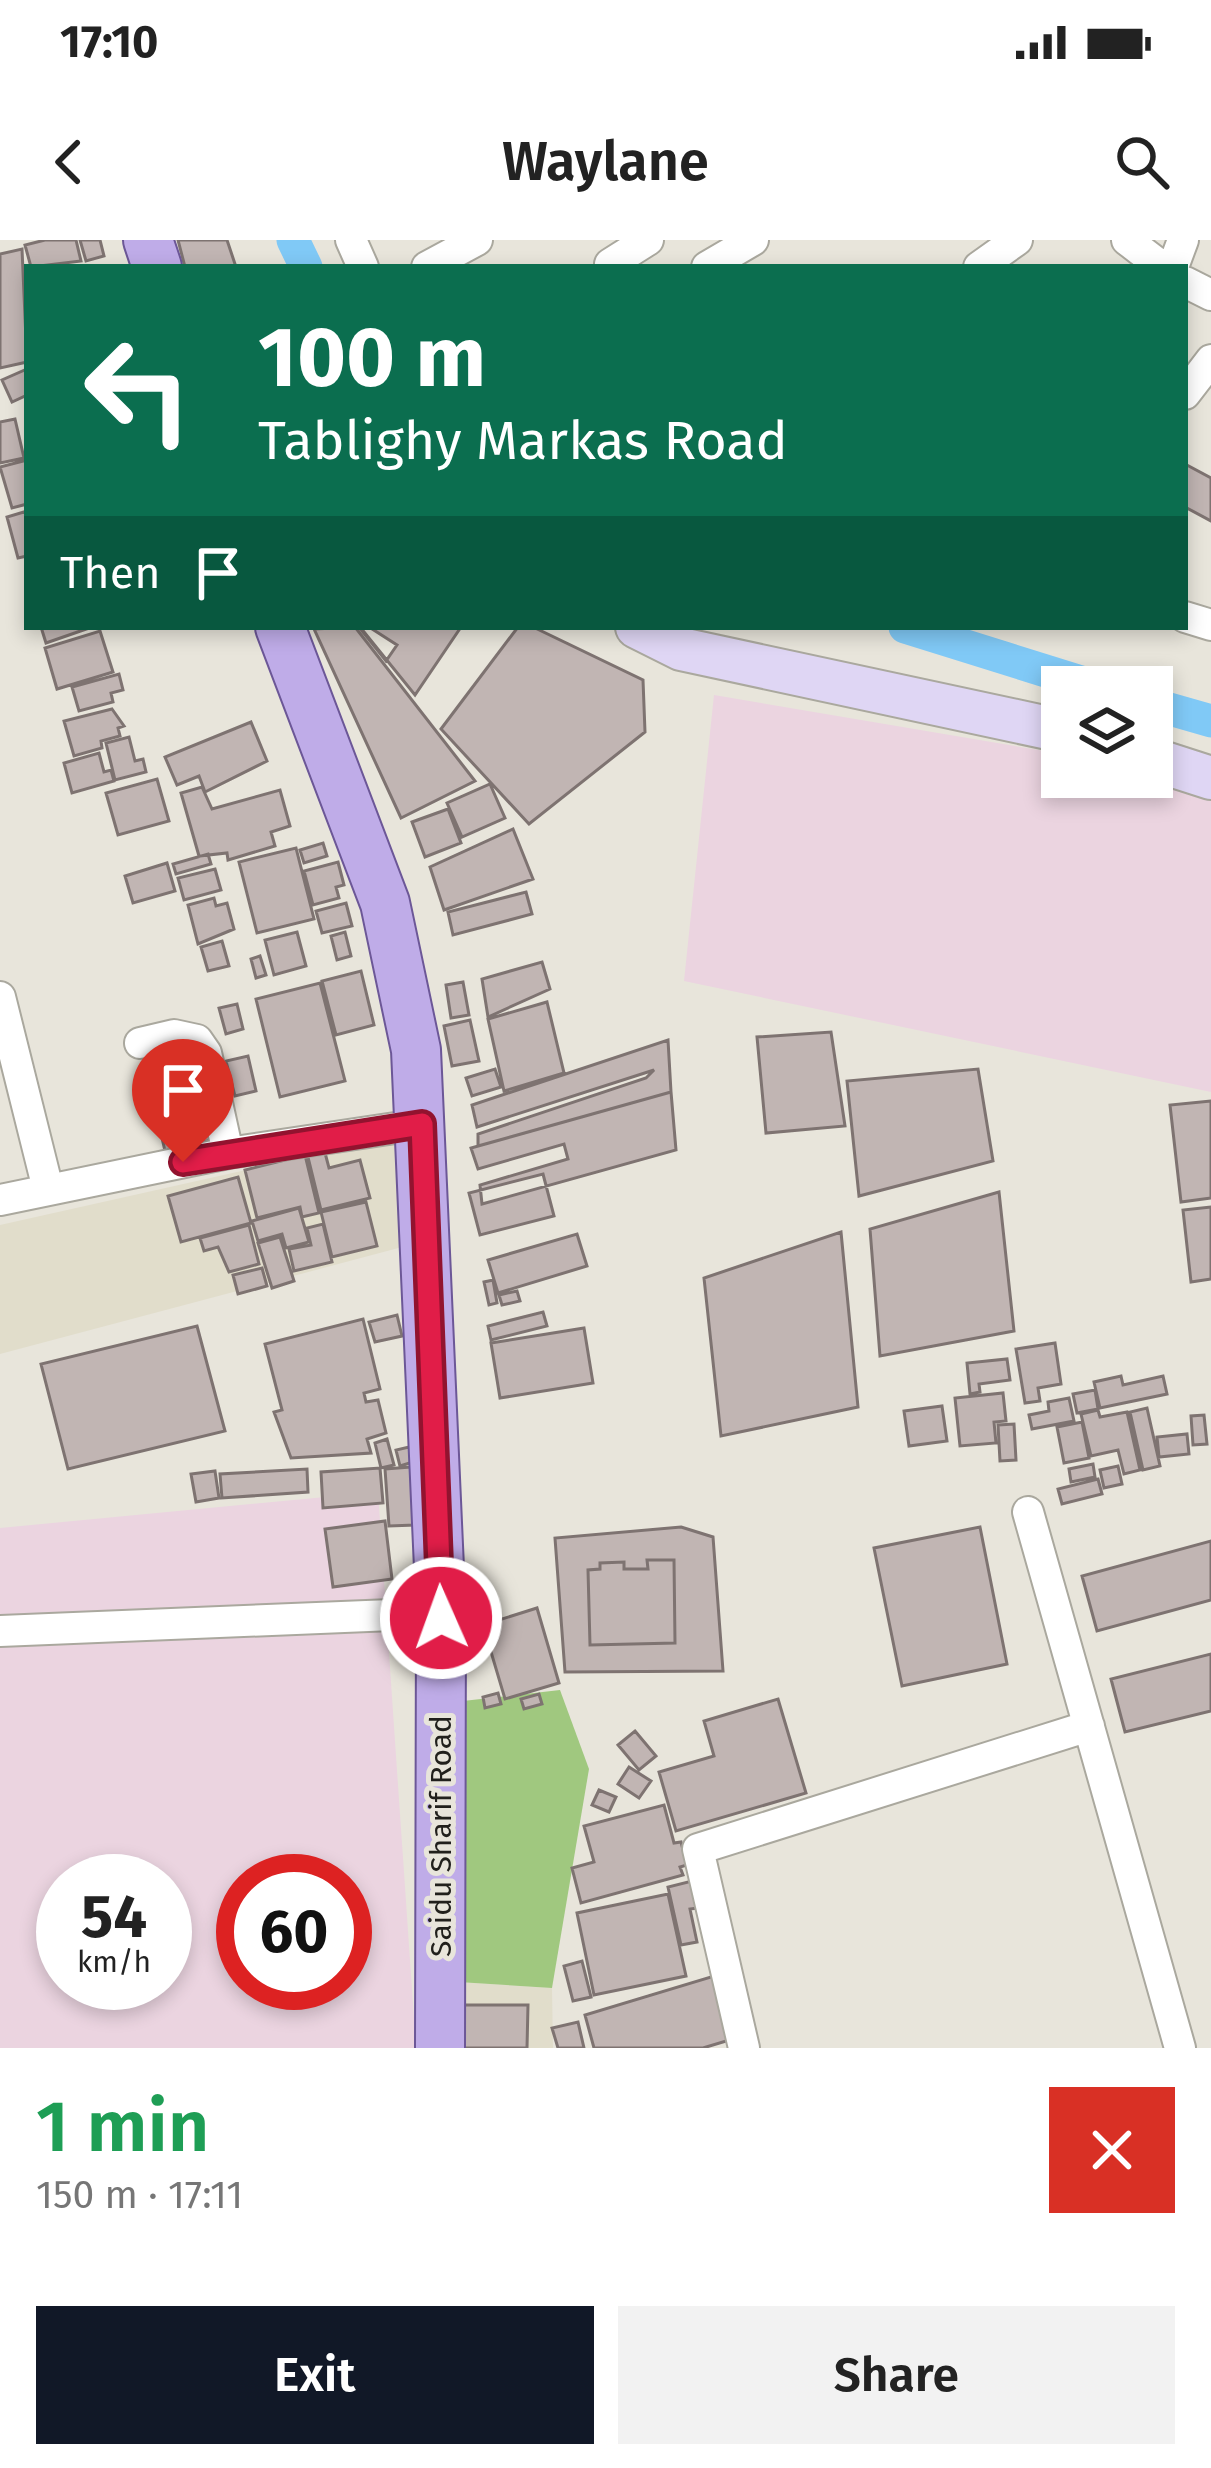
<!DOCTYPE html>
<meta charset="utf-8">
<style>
:root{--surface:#fff;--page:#f2f2f2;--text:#222;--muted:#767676;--accent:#111827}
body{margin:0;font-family:"Fira Sans",sans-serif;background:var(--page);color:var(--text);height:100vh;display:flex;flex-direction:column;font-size:45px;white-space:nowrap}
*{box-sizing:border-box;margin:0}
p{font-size:39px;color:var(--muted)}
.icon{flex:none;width:66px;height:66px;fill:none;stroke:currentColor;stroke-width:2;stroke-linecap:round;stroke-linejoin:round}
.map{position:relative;height:1808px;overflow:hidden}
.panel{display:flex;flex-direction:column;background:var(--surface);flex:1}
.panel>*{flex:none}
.hud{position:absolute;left:24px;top:24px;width:1164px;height:366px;border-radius:0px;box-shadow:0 6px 18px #0003;background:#0b6e4f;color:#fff;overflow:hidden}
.controls{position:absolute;left:1041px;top:426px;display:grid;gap:24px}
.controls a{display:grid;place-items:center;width:132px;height:132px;border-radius:0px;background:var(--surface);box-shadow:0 6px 18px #0003;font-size:60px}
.speed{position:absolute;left:36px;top:1614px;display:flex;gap:24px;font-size:60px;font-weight:700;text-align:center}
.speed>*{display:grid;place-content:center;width:156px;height:156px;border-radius:50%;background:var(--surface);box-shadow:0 6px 18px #0003;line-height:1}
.speed small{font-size:30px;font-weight:400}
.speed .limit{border:18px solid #d22;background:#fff;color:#111}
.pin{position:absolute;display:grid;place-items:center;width:102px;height:102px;color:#fff;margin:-123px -51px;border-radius:50% 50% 50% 0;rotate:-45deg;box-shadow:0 0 12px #0007}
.pin .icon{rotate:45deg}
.me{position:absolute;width:132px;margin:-66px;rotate:358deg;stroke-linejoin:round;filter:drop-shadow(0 0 9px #0008)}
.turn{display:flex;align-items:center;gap:42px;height:252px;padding:0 36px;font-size:54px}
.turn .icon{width:156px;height:156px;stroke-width:2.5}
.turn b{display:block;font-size:84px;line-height:102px}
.then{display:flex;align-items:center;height:114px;padding:0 36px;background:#0003;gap:24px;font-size:45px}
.round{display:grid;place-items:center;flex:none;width:126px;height:126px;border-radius:0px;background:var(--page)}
.head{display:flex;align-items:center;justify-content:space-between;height:204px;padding:0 36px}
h1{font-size:72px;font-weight:600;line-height:90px;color:#1e9e55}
.action{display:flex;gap:24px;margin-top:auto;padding:24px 36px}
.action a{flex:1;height:138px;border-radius:0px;background:var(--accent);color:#fff;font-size:48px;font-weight:600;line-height:138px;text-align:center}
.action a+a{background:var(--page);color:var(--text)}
.status{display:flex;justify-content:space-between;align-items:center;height:84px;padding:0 60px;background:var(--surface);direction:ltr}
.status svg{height:33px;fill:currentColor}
header{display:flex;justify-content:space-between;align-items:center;height:156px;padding:0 36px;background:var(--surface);font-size:54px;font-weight:600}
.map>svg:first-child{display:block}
</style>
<div class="status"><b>17:10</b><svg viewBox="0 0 49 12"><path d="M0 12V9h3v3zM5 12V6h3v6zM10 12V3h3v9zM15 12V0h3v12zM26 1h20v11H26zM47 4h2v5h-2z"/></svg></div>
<header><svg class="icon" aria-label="back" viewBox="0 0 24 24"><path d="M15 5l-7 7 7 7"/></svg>Waylane<svg class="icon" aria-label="search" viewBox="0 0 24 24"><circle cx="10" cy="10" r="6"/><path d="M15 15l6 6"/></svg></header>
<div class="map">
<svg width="1211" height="1808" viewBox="0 0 1211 1808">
<rect width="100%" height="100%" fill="#e8e5db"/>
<path fill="#e1ddcb" d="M 403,895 L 421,1002 L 0,1114 L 0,985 Z
M 458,1742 L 552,1748 L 553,1808 L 445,1808 Z"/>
<path fill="#ebd4e0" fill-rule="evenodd" d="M 714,455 L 1062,514 L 1062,537 L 1211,541 L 1211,852 L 684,741 Z
M 378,1252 L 416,1808 L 0,1808 L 0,1288 ZM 63,1641 L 165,1641 L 165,1743 L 63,1743 ZM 243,1641 L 345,1641 L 345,1743 L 243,1743 Z"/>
<path fill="#a0c87f" d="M 560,1450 L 589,1529 L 552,1748 L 458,1742 L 463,1461 Z"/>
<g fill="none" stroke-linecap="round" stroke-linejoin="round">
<path stroke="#80c9f6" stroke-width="33" d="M 293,0 L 306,27
M 905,387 L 1097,447
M 1152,464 L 1211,481"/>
</g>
<path fill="#c1b5b3" stroke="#7e7371" stroke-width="3" fill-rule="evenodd" d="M 45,0 L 76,0 L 81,21 L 31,27 L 25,5 Z
M 80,0 L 100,0 L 104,16 L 86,21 Z
M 178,0 L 227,0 L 236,27 L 185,27 Z
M 22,9 L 27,122 L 0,128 L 0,14 Z
M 27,129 L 27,155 L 12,162 L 2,140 Z
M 15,179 L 24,218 L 0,223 L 0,182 Z
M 27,220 L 27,264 L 12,268 L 0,227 Z
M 1185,224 L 1211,238 L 1211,281 L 1185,267 Z
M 27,271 L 27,316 L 18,318 L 7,277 Z
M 41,387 L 92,387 L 46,403 Z
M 355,387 L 475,541 L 401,578 L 314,389 Z
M 359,387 L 369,387 L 397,405 L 386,421 Z
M 360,387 L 461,387 L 415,455 Z
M 518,387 L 533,387 L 643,440 L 645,492 L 529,584 L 441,489 Z
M 100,391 L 113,432 L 57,449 L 45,408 Z
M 119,434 L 123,450 L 111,453 L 113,462 L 79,471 L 72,447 Z
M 112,469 L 124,486 L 118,488 L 120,496 L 101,501 L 102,508 L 74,516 L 64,481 Z
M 251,482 L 267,521 L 205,552 L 199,536 L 177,545 L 165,517 Z
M 129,497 L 135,521 L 143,519 L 146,532 L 115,540 L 106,503 Z
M 99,513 L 104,532 L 111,530 L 114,541 L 72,553 L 64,523 Z
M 157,539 L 169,581 L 118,595 L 106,553 Z
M 490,544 L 505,578 L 462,597 L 447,563 Z
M 202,547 L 212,569 L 280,550 L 290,586 L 271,592 L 275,606 L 228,620 L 227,613 L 199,616 L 181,553 Z
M 448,569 L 461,603 L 425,617 L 412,582 Z
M 513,589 L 533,639 L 444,670 L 430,627 Z
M 323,603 L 327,616 L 304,623 L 300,610 Z
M 296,608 L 314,679 L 257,693 L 239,622 Z
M 208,614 L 211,624 L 176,634 L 173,624 Z
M 338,622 L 344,645 L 336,647 L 339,658 L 313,665 L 304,631 Z
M 167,623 L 175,651 L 133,663 L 125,636 Z
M 215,629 L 221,650 L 184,660 L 178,638 Z
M 526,652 L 532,674 L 453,695 L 448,672 Z
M 214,658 L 216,666 L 227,663 L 234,689 L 198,704 L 188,665 Z
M 346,663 L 352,686 L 322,693 L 316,671 Z
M 297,692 L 306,726 L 274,735 L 265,700 Z
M 345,692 L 351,716 L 337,720 L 331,696 Z
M 222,701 L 229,726 L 208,731 L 201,707 Z
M 260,716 L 266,735 L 256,738 L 251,719 Z
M 542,722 L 550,749 L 488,777 L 482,739 Z
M 361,731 L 374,785 L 336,795 L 322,741 Z
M 463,742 L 469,775 L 451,778 L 446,745 Z
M 320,743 L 345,841 L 280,857 L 256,759 Z
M 547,762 L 564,833 L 504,851 L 488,779 Z
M 237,764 L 243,789 L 226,794 L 219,768 Z
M 470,780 L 479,821 L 452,826 L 444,786 Z
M 831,792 L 845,886 L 766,893 L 757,797 Z
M 668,800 L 671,852 L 478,906 L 478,894 L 646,838 L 654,830 L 477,887 L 472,865 Z
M 190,811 L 196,833 L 170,840 L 164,818 Z
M 248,816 L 256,851 L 235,856 L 226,821 Z
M 495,829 L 501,847 L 472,856 L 466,838 Z
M 978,829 L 993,921 L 859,956 L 847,841 Z
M 203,848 L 216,899 L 165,911 L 153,859 Z
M 671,852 L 676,910 L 482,964 L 480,945 L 568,919 L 564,904 L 478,929 L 471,908 Z
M 1211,861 L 1211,958 L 1181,962 L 1170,865 Z
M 324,909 L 329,928 L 360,920 L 370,958 L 321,970 L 307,913 Z
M 305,915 L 319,973 L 302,977 L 300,967 L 257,978 L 245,930 Z
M 543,934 L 554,976 L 480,995 L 469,953 Z
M 238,937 L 251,983 L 181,1002 L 168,956 Z
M 999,952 L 1014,1091 L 880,1116 L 870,989 Z
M 366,962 L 377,1006 L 332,1017 L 321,972 Z
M 1211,967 L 1211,1039 L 1191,1042 L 1183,970 Z
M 299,968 L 309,1002 L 286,1008 L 282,994 L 258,1001 L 252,981 Z
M 323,984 L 332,1022 L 294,1031 L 289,1009 L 311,1005 L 307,988 Z
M 249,985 L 259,1024 L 229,1032 L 218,1007 L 204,1011 L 200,998 Z
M 841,992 L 858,1167 L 721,1196 L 704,1038 Z
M 577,994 L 587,1026 L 498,1053 L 488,1020 Z
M 280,997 L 294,1041 L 272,1048 L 258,1003 Z
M 262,1028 L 267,1046 L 238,1054 L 233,1035 Z
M 493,1040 L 497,1063 L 489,1065 L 484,1042 Z
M 517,1051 L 520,1061 L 502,1065 L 499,1055 Z
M 543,1072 L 547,1086 L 491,1100 L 488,1086 Z
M 397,1075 L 402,1096 L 375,1102 L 369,1082 Z
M 363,1079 L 380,1149 L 364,1153 L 366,1162 L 378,1160 L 386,1193 L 367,1199 L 371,1213 L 291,1218 L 274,1172 L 282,1170 L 265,1104 Z
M 197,1086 L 225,1191 L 68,1229 L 41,1124 Z
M 584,1088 L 593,1143 L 500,1158 L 491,1103 Z
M 1055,1103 L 1061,1144 L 1038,1148 L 1040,1161 L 1025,1163 L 1016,1109 Z
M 1007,1119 L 1010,1140 L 979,1144 L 980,1152 L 970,1154 L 967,1123 Z
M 1121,1136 L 1123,1145 L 1163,1136 L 1167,1154 L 1100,1168 L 1094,1142 Z
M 1095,1150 L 1098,1169 L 1077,1173 L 1073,1154 Z
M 1003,1153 L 1006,1181 L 994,1182 L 996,1203 L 960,1206 L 955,1158 Z
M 1069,1158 L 1074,1181 L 1032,1189 L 1029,1175 L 1049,1171 L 1048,1162 Z
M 942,1166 L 947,1201 L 909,1206 L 904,1171 Z
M 1147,1168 L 1160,1226 L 1143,1230 L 1130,1172 Z
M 1098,1170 L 1100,1177 L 1127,1172 L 1140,1230 L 1124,1234 L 1118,1210 L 1091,1216 L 1081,1174 Z
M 1204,1175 L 1207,1204 L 1193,1205 L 1191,1176 Z
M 1082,1182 L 1089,1218 L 1064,1223 L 1057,1187 Z
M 1014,1184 L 1016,1220 L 1000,1221 L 998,1185 Z
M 1187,1194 L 1189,1214 L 1159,1217 L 1157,1197 Z
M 387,1199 L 394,1225 L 381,1228 L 375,1203 Z
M 409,1207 L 413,1222 L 400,1226 L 396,1210 Z
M 1093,1224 L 1095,1237 L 1071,1242 L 1069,1229 Z
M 1118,1226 L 1122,1244 L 1104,1248 L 1100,1230 Z
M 411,1227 L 415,1285 L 389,1286 L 385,1229 Z
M 380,1228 L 383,1263 L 323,1268 L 321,1232 Z
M 307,1229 L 308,1252 L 222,1258 L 220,1234 Z
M 215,1231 L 219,1258 L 196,1262 L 191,1234 Z
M 1098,1239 L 1102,1254 L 1062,1264 L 1058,1249 Z
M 385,1281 L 392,1339 L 333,1347 L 325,1289 Z
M 681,1287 L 713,1297 L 723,1431 L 565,1432 L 555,1298 ZM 647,1320 L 674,1320 L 675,1403 L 590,1405 L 588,1330 L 600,1329 L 600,1323 L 624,1322 L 624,1329 L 648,1329 Z
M 980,1287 L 1007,1424 L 902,1446 L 874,1308 Z
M 1211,1301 L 1211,1360 L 1097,1391 L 1082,1336 Z
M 647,1320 L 674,1320 L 675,1403 L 590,1405 L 588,1330 L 600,1329 L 600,1323 L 624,1322 L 624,1329 L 648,1329 Z
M 537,1368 L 559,1443 L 505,1459 L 483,1385 Z
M 1211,1414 L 1211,1471 L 1125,1492 L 1111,1439 Z
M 498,1453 L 501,1464 L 485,1468 L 483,1457 Z
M 539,1454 L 542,1464 L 524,1469 L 521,1459 Z
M 778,1459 L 806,1553 L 676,1591 L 659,1532 L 714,1516 L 704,1481 Z
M 635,1491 L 656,1516 L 639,1530 L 618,1505 Z
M 629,1527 L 651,1541 L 639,1558 L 618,1544 Z
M 599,1550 L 616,1557 L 609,1572 L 592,1565 Z
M 664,1565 L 674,1603 L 681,1602 L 687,1625 L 680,1627 L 683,1635 L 581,1663 L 572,1628 L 594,1622 L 584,1586 Z
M 692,1641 L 698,1668 L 690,1669 L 697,1702 L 681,1705 L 668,1647 Z
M 668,1654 L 686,1736 L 594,1755 L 577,1673 Z
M 582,1721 L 591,1757 L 573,1761 L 564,1726 Z
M 714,1736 L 733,1799 L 703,1808 L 594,1808 L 585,1775 Z
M 460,1765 L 528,1765 L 527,1808 L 459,1808 Z
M 578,1782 L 584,1808 L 558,1808 L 552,1788 Z"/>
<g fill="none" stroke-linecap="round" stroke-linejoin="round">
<g stroke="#aaa89e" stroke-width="34">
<path id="street" d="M 351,0 L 363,27
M 1127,0 L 1162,27
M 610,24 L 648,0
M 427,27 L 477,0
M 707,27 L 753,0
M 979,27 L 1017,0
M 1173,27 L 1183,0
M 1185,42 L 1211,55
M 1185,154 L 1211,120
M 1185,377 L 1211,385
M 0,757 L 48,949
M 140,803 L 174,795 L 197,800 L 206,813 L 228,913
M 0,960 L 228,913 L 422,884
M 1028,1272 L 1180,1808
M 0,1391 L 441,1373
M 744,1808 L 698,1609 L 1089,1486"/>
</g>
<g stroke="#aaa89e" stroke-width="46">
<path id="secondary" d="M 637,387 L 681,409 L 1062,491
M 1152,519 L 1211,538"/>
</g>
<g stroke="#6c5797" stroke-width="52">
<path id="primary" d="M 148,0 L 157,27
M 280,387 L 385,663 L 416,810 L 441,1373 L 440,1808"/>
</g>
<use href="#street" stroke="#fff" stroke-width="30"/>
<use href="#secondary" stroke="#dfd6f4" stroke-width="42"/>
<use href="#primary" stroke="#bface8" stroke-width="48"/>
</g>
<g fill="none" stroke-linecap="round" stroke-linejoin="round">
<g stroke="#92132f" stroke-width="30">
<path id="route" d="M 183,922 L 422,884 L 441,1378"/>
</g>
<use href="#route" stroke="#e11d48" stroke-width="21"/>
</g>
<g text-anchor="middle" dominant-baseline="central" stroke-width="10" stroke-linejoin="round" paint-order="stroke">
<g font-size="30" fill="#21201c" stroke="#e8e5db">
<text transform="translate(441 1596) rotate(-90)">Saidu Sharif Road</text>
</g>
</g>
</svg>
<div class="controls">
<a><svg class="icon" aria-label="layers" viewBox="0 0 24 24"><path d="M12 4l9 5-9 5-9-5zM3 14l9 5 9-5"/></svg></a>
</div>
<div class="speed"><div>54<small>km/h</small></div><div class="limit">60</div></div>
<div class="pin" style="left:183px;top:922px;background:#d93025"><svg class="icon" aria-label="arrive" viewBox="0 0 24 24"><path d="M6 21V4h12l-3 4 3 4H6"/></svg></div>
<svg class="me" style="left:441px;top:1378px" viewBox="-20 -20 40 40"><circle r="17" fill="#e11d48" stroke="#fff" stroke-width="3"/><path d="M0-11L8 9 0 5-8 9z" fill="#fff"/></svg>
<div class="hud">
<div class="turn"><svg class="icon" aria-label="left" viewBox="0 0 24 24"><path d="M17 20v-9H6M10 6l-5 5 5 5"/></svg><div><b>100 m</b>Tablighy Markas Road</div></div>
<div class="then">Then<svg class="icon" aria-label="arrive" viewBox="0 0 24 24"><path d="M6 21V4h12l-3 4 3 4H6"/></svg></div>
</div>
</div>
<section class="panel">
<div class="head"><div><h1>1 min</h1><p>150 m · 17:11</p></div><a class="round" style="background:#d93025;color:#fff"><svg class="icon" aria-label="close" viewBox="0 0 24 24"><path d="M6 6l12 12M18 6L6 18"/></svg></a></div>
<div class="action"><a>Exit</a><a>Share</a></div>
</section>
